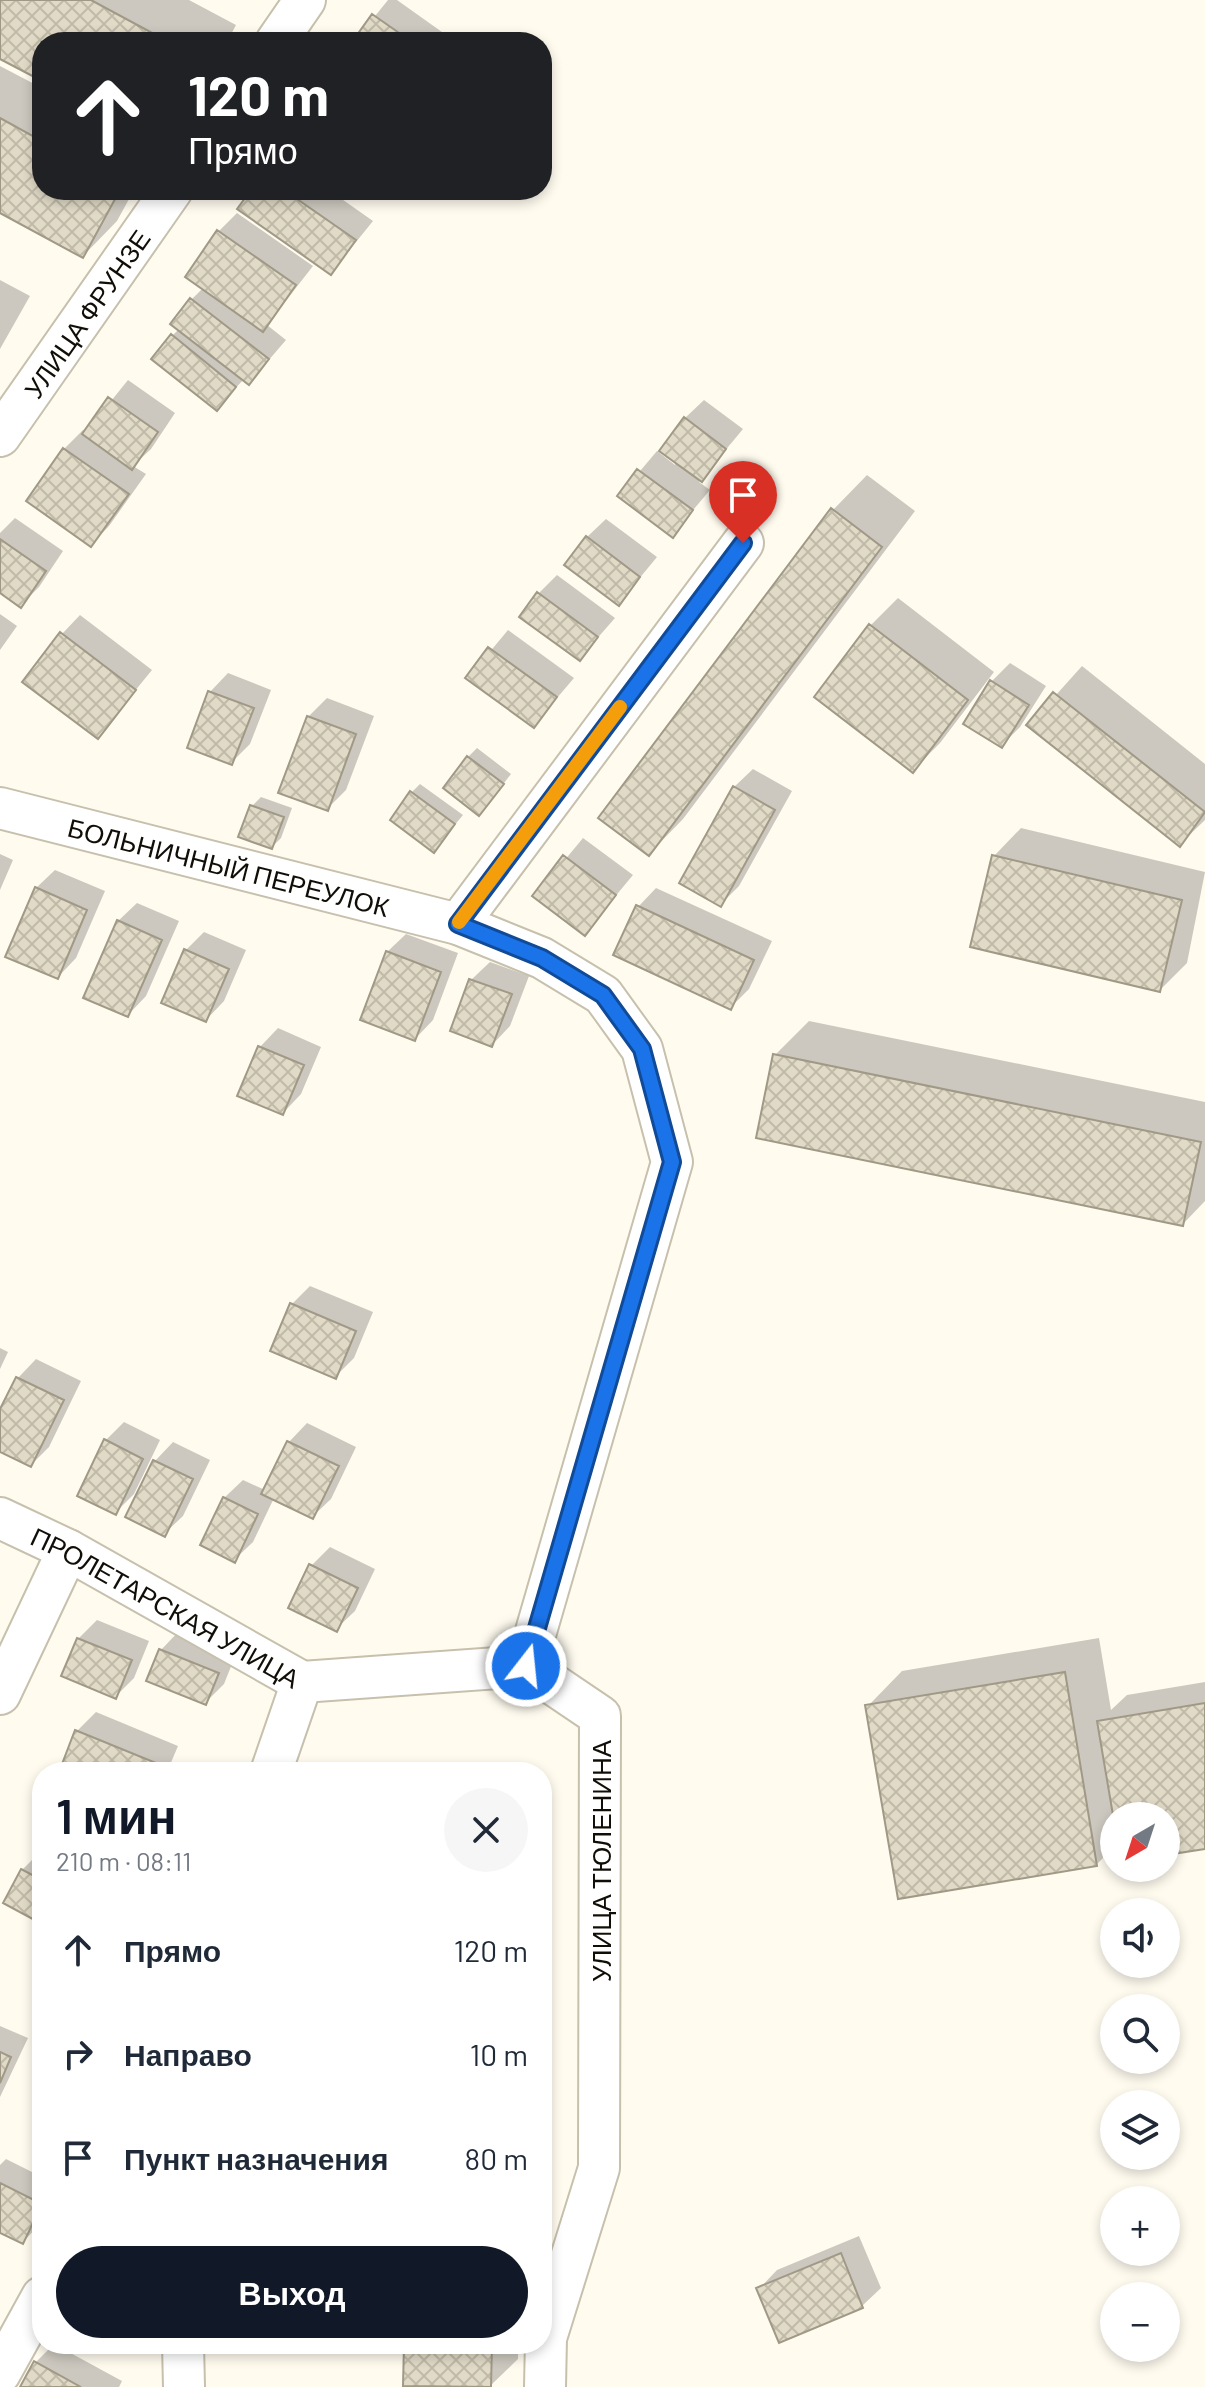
<!DOCTYPE html>
<html lang="ru">
<meta charset="utf-8">
<style>
:root{--surface:#fff;--page:#f6f6f7;--text:#1f2937;--muted:#747a83;--accent:#111827}
body{margin:0;font-family:Barlow,sans-serif;background:var(--page);color:var(--text);height:100vh;display:flex;flex-direction:column;font-size:30px;white-space:nowrap}
*{box-sizing:border-box;margin:0}
p{font-size:26px;color:var(--muted)}
.icon{flex:none;width:44px;height:44px;fill:none;stroke:currentColor;stroke-width:2;stroke-linecap:round;stroke-linejoin:round}
.map{position:relative;flex:1;overflow:hidden}
.details{position:absolute;left:32px;top:1762px;width:520px;height:592px;display:flex;flex-direction:column;background:var(--surface);border-radius:32px;box-shadow:0 4px 12px #0003}
.details>*{flex:none}
.top-card{position:absolute;left:32px;top:32px;width:520px;height:168px;border-radius:32px;box-shadow:0 4px 12px #0003;background:#202124;color:#fff;overflow:hidden}
.needle{width:52px;rotate:219deg}
.controls{position:absolute;left:1100px;top:1802px;display:grid;gap:16px}
.controls a{display:grid;place-items:center;width:80px;height:80px;border-radius:50%;background:var(--surface);box-shadow:0 4px 12px #0003;font-size:40px}
.pin{position:absolute;display:grid;place-items:center;width:68px;height:68px;color:#fff;margin:-82px -34px;border-radius:50% 50% 50% 0;rotate:-45deg;box-shadow:0 0 8px #0007}
.pin .icon{rotate:45deg}
.me{position:absolute;width:88px;margin:-44px;rotate:16deg;stroke-linejoin:round;filter:drop-shadow(0 0 6px #0008)}
.turn{display:flex;align-items:center;gap:28px;height:168px;padding:0 24px;font-size:36px}
.turn .icon{width:104px;height:104px;stroke-width:2.5}
.turn b{display:block;font-size:56px;line-height:68px}
.round{display:grid;place-items:center;flex:none;width:84px;height:84px;border-radius:42px;background:var(--page)}
.headline{display:flex;align-items:center;justify-content:space-between;height:136px;padding:0 24px}
h1{font-size:48px;font-weight:600;line-height:60px;color:var(--accent)}
.primary-button{display:flex;gap:16px;margin-top:auto;padding:16px 24px}
.primary-button a{flex:1;height:92px;border-radius:48px;background:var(--accent);color:#fff;font-size:32px;font-weight:600;line-height:92px;text-align:center}
ul{padding:0;list-style:none}
li{display:flex;align-items:center;gap:24px;height:104px;padding:0 24px}
li div{flex:1}
li b{display:block;font-size:30px}
li em{font-style:normal}
.map>svg:first-child{display:block}
</style>
<div class="map">
<svg width="1205" height="2387" viewBox="0 0 1205 2387">
<defs>
<pattern id="building-cross-hatch" width="8" height="8" patternUnits="userSpaceOnUse" patternTransform="scale(2)"><rect width="8" height="8" fill="#e1dac7"/><path d="M0 0l8 8M0 8l8-8" fill="none" stroke="#c0baa9"/></pattern>
</defs>
<rect width="100%" height="100%" fill="#fffbef"/>
<path fill="#0003" d="M 0,0 L 189,0 L 236,25 L 227,42 L 42,42 L 42,79 L 0,57 Z
M 388,0 L 397,0 L 449,37 L 445,42 L 354,42 Z
M 0,66 L 42,88 L 42,190 L 134,190 L 117,221 L 83,256 L 0,211 Z
M 253,190 L 329,190 L 373,221 L 331,273 Z
M 237,213 L 313,266 L 267,325 L 286,340 L 249,383 L 244,379 L 217,408 L 172,336 L 180,328 L 192,299 L 203,288 L 187,277 L 219,231 Z
M 0,280 L 30,296 L 0,349 Z
M 128,380 L 175,413 L 151,449 L 133,466 L 146,474 L 109,526 L 91,545 L 64,449 L 83,430 L 86,432 Z
M 704,400 L 743,429 L 699,482 L 710,490 L 672,535 L 619,496 L 657,451 L 675,465 L 685,418 Z
M 867,475 L 915,511 L 683,819 L 649,854 L 833,510 Z
M 15,518 L 63,551 L 39,587 L 21,605 L 0,591 L 0,533 Z
M 606,519 L 657,557 L 619,603 L 587,537 Z
M 557,575 L 615,618 L 580,658 L 538,594 Z
M 898,598 L 994,672 L 940,743 L 913,770 L 871,625 Z
M 0,614 L 17,626 L 0,650 Z
M 80,615 L 152,670 L 98,736 L 62,634 Z
M 508,630 L 574,678 L 534,725 L 468,678 Z
M 1010,663 L 1046,686 L 1020,727 L 1002,745 L 992,681 Z
M 1082,666 L 1205,764 L 1205,820 L 1180,844 L 1029,725 Z
M 228,673 L 271,690 L 250,744 L 231,763 L 210,692 Z
M 327,698 L 374,716 L 346,790 L 327,809 L 308,717 Z
M 477,748 L 511,774 L 488,804 L 468,757 Z
M 753,769 L 792,791 L 739,886 L 720,905 L 734,787 Z
M 420,784 L 463,815 L 434,850 L 412,792 Z
M 261,797 L 292,808 L 281,838 L 272,847 L 252,806 Z
M 1021,828 L 1205,872 L 1187,963 L 1160,990 L 994,856 Z
M 583,838 L 633,875 L 584,934 L 535,896 Z
M 0,854 L 13,860 L 0,890 Z
M 55,870 L 105,891 L 76,958 L 58,977 L 36,888 Z
M 656,888 L 772,941 L 749,989 L 731,1007 L 638,907 Z
M 137,903 L 179,921 L 146,996 L 128,1015 L 118,921 Z
M 204,932 L 246,950 L 224,1001 L 206,1020 L 186,950 Z
M 406,934 L 458,953 L 433,1020 L 415,1039 L 387,952 Z
M 490,962 L 529,976 L 510,1026 L 492,1045 L 471,980 Z
M 809,1021 L 1205,1102 L 1205,1201 L 1183,1224 L 775,1055 Z
M 278,1028 L 321,1047 L 301,1094 L 283,1113 L 239,1095 L 260,1047 Z
M 310,1286 L 373,1312 L 354,1358 L 335,1377 L 292,1304 Z
M 0,1348 L 8,1352 L 0,1369 Z
M 36,1359 L 81,1381 L 49,1447 L 31,1465 L 0,1450 L 0,1414 L 18,1378 Z
M 124,1422 L 160,1440 L 134,1494 L 115,1513 L 105,1441 Z
M 307,1423 L 356,1447 L 331,1499 L 312,1517 L 274,1498 L 253,1542 L 234,1560 L 224,1498 L 243,1480 L 265,1490 L 289,1442 Z
M 173,1442 L 210,1460 L 183,1516 L 164,1534 L 128,1516 L 155,1461 Z
M 330,1547 L 375,1569 L 355,1611 L 336,1629 L 311,1566 Z
M 97,1620 L 149,1641 L 134,1678 L 115,1697 L 78,1639 Z
M 179,1631 L 236,1654 L 224,1684 L 206,1702 L 161,1650 Z
M 1099,1638 L 1111,1710 L 1127,1695 L 1205,1682 L 1205,1847 L 1166,1853 L 1166,1816 L 1114,1816 L 1114,1847 L 1097,1864 L 868,1706 L 902,1671 Z
M 96,1712 L 178,1746 L 167,1772 L 61,1772 L 77,1731 Z
M 41,1851 L 42,1852 L 42,1922 L 22,1870 Z
M 0,2026 L 28,2038 L 0,2097 Z
M 542,2085 L 547,2135 L 542,2140 Z
M 6,2159 L 42,2177 L 42,2222 L 23,2242 L 0,2231 L 0,2165 Z
M 859,2236 L 881,2288 L 862,2306 L 759,2289 L 777,2270 Z
M 54,2344 L 122,2381 L 119,2387 L 22,2387 L 36,2362 Z
M 406,2344 L 518,2344 L 518,2359 L 490,2386 Z"/>
<path fill="url(#building-cross-hatch)" stroke="#9f9986" stroke-width="2" d="M 0,0 L 91,0 L 169,42 L 42,42 L 42,81 L 0,59 Z
M 372,14 L 412,42 L 352,42 Z
M 0,118 L 42,141 L 42,190 L 120,190 L 83,258 L 0,213 Z
M 251,190 L 284,190 L 356,240 L 331,275 L 237,209 Z
M 217,230 L 296,285 L 263,332 L 185,277 Z
M 190,298 L 269,359 L 249,385 L 170,324 Z
M 171,334 L 236,387 L 217,411 L 151,359 Z
M 108,397 L 158,432 L 132,470 L 82,434 Z
M 684,417 L 726,449 L 702,482 L 659,451 Z
M 63,448 L 129,494 L 91,547 L 26,501 Z
M 637,469 L 693,510 L 673,538 L 617,496 Z
M 831,508 L 882,547 L 649,856 L 598,818 Z
M 586,536 L 640,577 L 619,606 L 564,565 Z
M 0,539 L 46,571 L 21,608 L 0,593 Z
M 537,592 L 598,637 L 580,661 L 519,617 Z
M 869,624 L 968,700 L 913,773 L 814,697 Z
M 60,632 L 136,690 L 98,739 L 22,682 Z
M 488,647 L 557,697 L 534,728 L 465,678 Z
M 990,680 L 1029,705 L 1002,748 L 963,724 Z
M 208,691 L 254,708 L 232,765 L 187,748 Z
M 1053,692 L 1205,812 L 1180,847 L 1026,725 Z
M 307,716 L 356,734 L 328,811 L 278,793 Z
M 467,756 L 504,784 L 479,816 L 443,788 Z
M 733,786 L 775,810 L 721,907 L 679,883 Z
M 410,791 L 455,824 L 434,853 L 390,820 Z
M 250,805 L 284,817 L 272,849 L 238,837 Z
M 563,855 L 616,895 L 585,936 L 532,896 Z
M 992,855 L 1182,900 L 1160,992 L 970,947 Z
M 35,887 L 87,910 L 58,979 L 5,957 Z
M 636,905 L 754,960 L 731,1010 L 613,955 Z
M 117,920 L 162,940 L 128,1017 L 83,998 Z
M 184,949 L 229,969 L 206,1022 L 161,1003 Z
M 386,951 L 441,972 L 415,1041 L 360,1020 Z
M 469,979 L 512,994 L 492,1047 L 450,1031 Z
M 258,1046 L 304,1065 L 283,1115 L 237,1096 Z
M 773,1054 L 1201,1142 L 1183,1226 L 756,1138 Z
M 290,1303 L 356,1331 L 336,1379 L 270,1351 Z
M 16,1377 L 64,1400 L 31,1467 L 0,1452 L 0,1409 Z
M 104,1439 L 143,1459 L 116,1515 L 77,1496 Z
M 287,1441 L 339,1466 L 313,1519 L 261,1494 Z
M 153,1460 L 193,1479 L 165,1537 L 125,1517 Z
M 223,1497 L 258,1514 L 235,1563 L 200,1545 Z
M 309,1564 L 358,1588 L 337,1632 L 288,1608 Z
M 77,1638 L 132,1660 L 116,1699 L 61,1676 Z
M 159,1649 L 219,1673 L 206,1705 L 146,1681 Z
M 1065,1672 L 1097,1866 L 898,1899 L 865,1705 Z
M 1205,1703 L 1205,1849 L 1166,1855 L 1166,1816 L 1114,1816 L 1114,1821 L 1097,1721 Z
M 75,1730 L 161,1765 L 158,1772 L 59,1772 Z
M 21,1869 L 42,1880 L 42,1924 L 3,1903 Z
M 0,2052 L 11,2057 L 0,2083 Z
M 0,2183 L 42,2204 L 23,2244 L 0,2233 Z
M 841,2253 L 863,2308 L 779,2343 L 756,2288 Z
M 404,2344 L 492,2344 L 491,2387 L 403,2386 Z
M 34,2361 L 81,2387 L 20,2387 Z"/>
<g fill="none" stroke-linecap="round" stroke-linejoin="round">
<g stroke="#c7c0ad" stroke-width="44">
<g id="minor">
<path d="M 276,42 L 305,0"/>
<path id="s1" d="M 0,436 L 172,190"/>
<path id="s2" d="M 0,808 L 458,924 L 542,958 L 603,995 L 642,1049 L 672,1162 L 526,1666 L 600,1716 L 599,2168 L 546,2338 L 545,2387"/>
<path d="M 458,924 L 743,543"/>
<path id="s3" d="M 0,1518 L 68,1550 L 302,1682 L 526,1666"/>
<path d="M 0,1694 L 68,1550"/>
<path d="M 271,1772 L 302,1682"/>
<path d="M 183,2344 L 184,2387"/>
<path d="M 0,2373 L 42,2297"/>
</g>
</g>
<use href="#minor" stroke="#fff" stroke-width="40"/>
</g>
<g fill="none" stroke-linecap="round" stroke-linejoin="round">
<g stroke="#114b97" stroke-width="20">
<path id="route" d="M 526,1666 L 672,1162 L 642,1049 L 603,995 L 542,958 L 458,924 L 743,543"/>
</g>
<use href="#route" stroke="#1a73e8" stroke-width="14"/>
<path stroke="#f59e0b" stroke-width="14" d="M 459,922 L 620,707"/>
</g>
<g text-anchor="middle" dominant-baseline="central" stroke-width="6" stroke-linejoin="round" paint-order="stroke">
<g font-size="26" fill="#100e07" stroke="#fff">
<text stroke="none"><textPath href="#s1" startOffset="150">УЛИЦА ФРУНЗЕ</textPath></text>
<text stroke="none"><textPath href="#s2" startOffset="236">БОЛЬНИЧНЫЙ ПЕРЕУЛОК</textPath></text>
<text stroke="none"><textPath href="#s3" startOffset="188">ПРОЛЕТАРСКАЯ УЛИЦА</textPath></text>
<text transform="translate(600 1861) rotate(-90)">УЛИЦА ТЮЛЕНИНА</text>
</g>
</g>
</svg>
<div class="controls">
<a><svg class="needle" viewBox="-14 -14 28 28"><path d="M0-13l5 13h-10z" fill="#e53935"/><path d="M0 13l5-13h-10z" fill="#747a83"/></svg></a>
<a><svg class="icon" aria-label="sound" viewBox="0 0 24 24"><path d="M4 9h4l5-4v14l-5-4H4zM17 9q2 3 0 6"/></svg></a>
<a><svg class="icon" aria-label="search" viewBox="0 0 24 24"><circle cx="10" cy="10" r="6"/><path d="M15 15l6 6"/></svg></a>
<a><svg class="icon" aria-label="layers" viewBox="0 0 24 24"><path d="M12 4l9 5-9 5-9-5zM3 14l9 5 9-5"/></svg></a>
<a>+</a>
<a>−</a>
</div>
<div class="pin" style="left:743px;top:543px;background:#d93025"><svg class="icon" aria-label="arrive" viewBox="0 0 24 24"><path d="M6 21V4h12l-3 4 3 4H6"/></svg></div>
<svg class="me" style="left:526px;top:1666px" viewBox="-20 -20 40 40"><circle r="17" fill="#1a73e8" stroke="#fff" stroke-width="3"/><path d="M0-11L8 9 0 5-8 9z" fill="#fff"/></svg>
<div class="top-card">
<div class="turn"><svg class="icon" aria-label="ahead" viewBox="0 0 24 24"><path d="M12 20V5M6 11l6-6 6 6"/></svg><div><b>120 m</b>Прямо</div></div>
</div>
<section class="details">
<div class="headline"><div><h1>1 мин</h1><p>210 m · 08:11</p></div><a class="round"><svg class="icon" aria-label="close" viewBox="0 0 24 24"><path d="M6 6l12 12M18 6L6 18"/></svg></a></div>
<ul>
<li><svg class="icon" aria-label="ahead" viewBox="0 0 24 24"><path d="M12 20V5M6 11l6-6 6 6"/></svg><div><b>Прямо</b></div><em>120 m</em></li>
<li><svg class="icon" aria-label="right" viewBox="0 0 24 24"><path d="M7 20v-9h11M14 6l5 5-5 5"/></svg><div><b>Направо</b></div><em>10 m</em></li>
<li><svg class="icon" aria-label="arrive" viewBox="0 0 24 24"><path d="M6 21V4h12l-3 4 3 4H6"/></svg><div><b>Пункт назначения</b></div><em>80 m</em></li>
</ul>
<div class="primary-button"><a>Выход</a></div>
</section>
</div>
